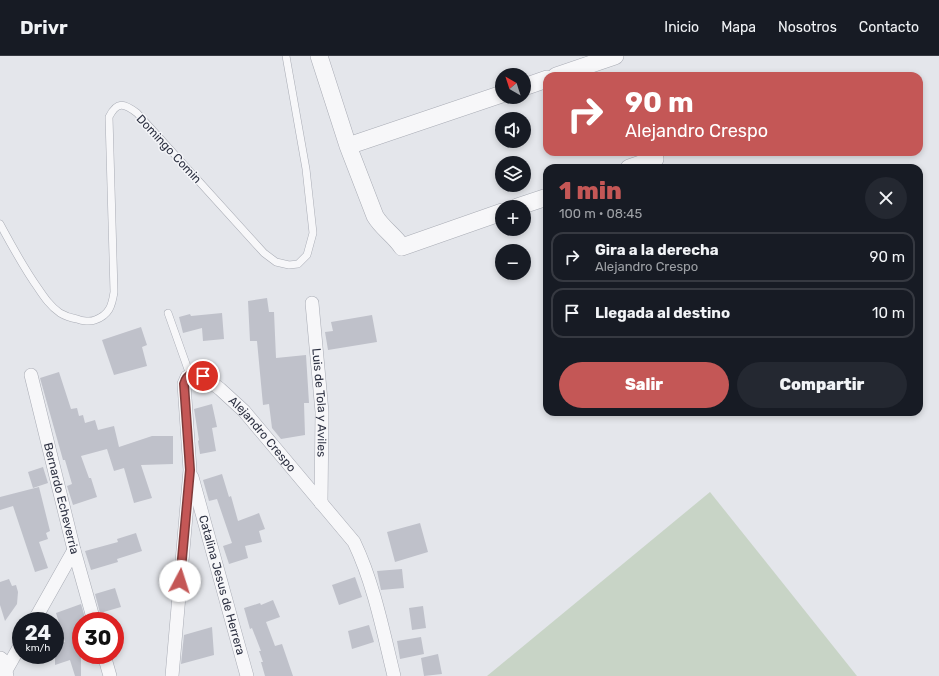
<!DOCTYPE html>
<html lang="es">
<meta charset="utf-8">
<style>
:root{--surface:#171b24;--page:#242831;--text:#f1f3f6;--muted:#9ea1a6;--line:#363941;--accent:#c45756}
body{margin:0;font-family:Rubik,sans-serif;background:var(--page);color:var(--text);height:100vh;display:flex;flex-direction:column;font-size:15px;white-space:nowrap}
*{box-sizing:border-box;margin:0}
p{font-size:13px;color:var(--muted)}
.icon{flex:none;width:22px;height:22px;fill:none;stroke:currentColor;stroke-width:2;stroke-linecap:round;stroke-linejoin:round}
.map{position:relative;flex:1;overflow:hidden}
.details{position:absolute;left:543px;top:108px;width:380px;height:252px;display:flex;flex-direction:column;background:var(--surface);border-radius:12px;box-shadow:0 2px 6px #0003}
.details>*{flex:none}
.banner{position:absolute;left:543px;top:16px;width:380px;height:84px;border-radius:12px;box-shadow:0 2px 6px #0003;background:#c45756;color:#fff;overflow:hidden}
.needle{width:26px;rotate:321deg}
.fabs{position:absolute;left:495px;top:12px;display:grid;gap:8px}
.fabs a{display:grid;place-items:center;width:36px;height:36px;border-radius:50%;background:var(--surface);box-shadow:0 2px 6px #0003;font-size:20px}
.speed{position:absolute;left:12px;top:556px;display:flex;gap:8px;font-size:20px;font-weight:700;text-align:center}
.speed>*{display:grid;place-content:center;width:52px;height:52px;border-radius:50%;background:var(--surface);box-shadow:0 2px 6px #0003;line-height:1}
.speed small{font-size:10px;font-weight:400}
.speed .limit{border:6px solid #d22;background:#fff;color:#111}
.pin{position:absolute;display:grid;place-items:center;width:34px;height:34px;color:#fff;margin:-17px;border:2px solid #fff;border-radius:50%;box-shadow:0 1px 4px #0007}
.me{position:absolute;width:44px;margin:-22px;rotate:5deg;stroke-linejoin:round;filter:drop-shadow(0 0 3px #0008)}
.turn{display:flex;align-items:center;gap:14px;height:84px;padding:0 16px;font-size:18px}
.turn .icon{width:52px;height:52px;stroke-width:2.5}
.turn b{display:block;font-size:28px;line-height:34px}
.round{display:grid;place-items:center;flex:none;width:42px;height:42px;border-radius:21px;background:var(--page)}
.headline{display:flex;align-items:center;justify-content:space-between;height:68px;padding:0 16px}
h1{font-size:24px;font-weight:800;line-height:30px;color:var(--accent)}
.button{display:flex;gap:8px;margin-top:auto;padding:8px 16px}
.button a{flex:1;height:46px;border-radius:24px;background:var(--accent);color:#fff;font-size:16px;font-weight:800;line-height:46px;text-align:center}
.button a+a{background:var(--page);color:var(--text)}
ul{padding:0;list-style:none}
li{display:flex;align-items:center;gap:12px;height:50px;margin:0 8px 6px;padding:0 8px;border:2px solid var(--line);border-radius:12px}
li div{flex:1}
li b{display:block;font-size:15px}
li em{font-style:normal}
header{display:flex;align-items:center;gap:24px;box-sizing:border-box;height:56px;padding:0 20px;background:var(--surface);border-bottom:1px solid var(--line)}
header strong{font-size:19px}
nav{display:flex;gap:22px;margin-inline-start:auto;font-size:14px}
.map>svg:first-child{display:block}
</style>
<header>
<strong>Drivr</strong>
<nav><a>Inicio</a><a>Mapa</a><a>Nosotros</a><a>Contacto</a></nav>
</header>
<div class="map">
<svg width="939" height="620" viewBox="0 0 939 620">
<rect width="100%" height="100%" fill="#e4e6eb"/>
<path fill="#c8d4c6" d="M 710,436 L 857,620 L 487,620 Z"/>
<path fill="#bfc1ca" d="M 267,242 L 269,256 L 274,256 L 276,302 L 306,299 L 309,347 L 304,347 L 305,379 L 281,383 L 272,372 L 269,348 L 263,349 L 257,285 L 250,285 L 248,245 Z
M 222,257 L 224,283 L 203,285 L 202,272 L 183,277 L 179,261 L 190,258 L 191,260 Z
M 372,259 L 377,286 L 328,294 L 325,276 L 333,275 L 331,266 Z
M 141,271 L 147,289 L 142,291 L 147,310 L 114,319 L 102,284 Z
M 59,316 L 71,353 L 77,352 L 79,360 L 83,359 L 85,367 L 95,364 L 98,374 L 114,370 L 119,391 L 152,380 L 173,380 L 173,408 L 141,409 L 152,442 L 134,447 L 124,412 L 114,415 L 107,393 L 81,400 L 89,422 L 91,422 L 97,441 L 73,449 L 67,430 L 72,428 L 65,404 L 63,404 L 40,322 Z
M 212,348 L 217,371 L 212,372 L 216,395 L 200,398 L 198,385 L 199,384 L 194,353 Z
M 43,411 L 48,427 L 33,432 L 28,416 Z
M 222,418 L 229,441 L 231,440 L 238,465 L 259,457 L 265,473 L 259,475 L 262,486 L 245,490 L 248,502 L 229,508 L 223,490 L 232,487 L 217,443 L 209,445 L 203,424 Z
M 39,431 L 50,475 L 46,477 L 48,483 L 39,486 L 48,512 L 35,516 L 13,450 L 0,454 L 0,441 Z
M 420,467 L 428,496 L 395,506 L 387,476 Z
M 136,477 L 142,495 L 117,503 L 118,506 L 91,514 L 85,495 L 118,486 L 117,483 Z
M 402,513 L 404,532 L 381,534 L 377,515 Z
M 355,521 L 362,541 L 339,549 L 332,529 Z
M 9,523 L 12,530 L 16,529 L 18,536 L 17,548 L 5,565 L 0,549 L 0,526 Z
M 115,532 L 121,551 L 100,557 L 95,538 Z
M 273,544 L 280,561 L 266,566 L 275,590 L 282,588 L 293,620 L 265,620 L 261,606 L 263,606 L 259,595 L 261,595 L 252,572 L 250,573 L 244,552 L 260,547 L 261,549 Z
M 81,548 L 85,562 L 83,562 L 83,565 L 81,565 L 81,620 L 75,620 L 70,604 L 55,609 L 55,590 L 65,586 L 56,557 Z
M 423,550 L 426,572 L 412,574 L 409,552 Z
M 369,569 L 374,586 L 352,593 L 348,575 Z
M 212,571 L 214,599 L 181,608 L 184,579 Z
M 421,581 L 424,598 L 400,603 L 397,585 Z
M 438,598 L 442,618 L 424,620 L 421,602 Z"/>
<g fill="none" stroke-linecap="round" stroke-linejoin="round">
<g stroke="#a9acb5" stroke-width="8">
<path id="service" d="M 0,168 C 12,190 23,211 38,232 C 44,241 50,250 60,257 C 65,260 71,262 77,263 C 82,265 90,266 95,264 C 109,259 112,250 114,236 L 109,61 C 117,45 124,47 137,57 L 264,197 L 276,206 L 289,209 L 298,208 L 307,199 L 313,177 L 306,113 L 286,0
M 168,257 L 190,319"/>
</g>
<g stroke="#a9acb5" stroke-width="14">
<g id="minor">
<path id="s1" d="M 312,247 L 322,356 L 321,447"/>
<path id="s2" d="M 31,319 L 74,494 L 94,565"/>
<path id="s3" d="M 192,421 L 247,620"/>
<path d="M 34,565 L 74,494"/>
<path d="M 104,599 L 110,620"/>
<path d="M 4,618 L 21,588"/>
<path id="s4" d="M 172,620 L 190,414 L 184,328 L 187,321 L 194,318 L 198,318 L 203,320 L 220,333 L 244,355 L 354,486 C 374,528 383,575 394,620"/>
</g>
</g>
<g stroke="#a9acb5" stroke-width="18">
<path id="tertiary" d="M 319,0 L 348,90 L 375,160 C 382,172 394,179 402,191 L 502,156
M 556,20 L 615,0
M 524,31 L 547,23
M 348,90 L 502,38
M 629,112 L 655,103
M 517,151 L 547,141
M 0,604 L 5,620"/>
</g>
<use href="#service" stroke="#f7f7f9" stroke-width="7"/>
<use href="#minor" stroke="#f7f7f9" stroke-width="13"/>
<use href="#tertiary" stroke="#f7f7f9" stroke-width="17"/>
</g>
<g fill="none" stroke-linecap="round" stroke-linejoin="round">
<g stroke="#7f3938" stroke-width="10">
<path id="route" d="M 180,525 L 190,414 L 184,328 C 187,318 194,316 203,320"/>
</g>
<use href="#route" stroke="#c45756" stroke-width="7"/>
</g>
<g text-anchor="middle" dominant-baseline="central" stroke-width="3" stroke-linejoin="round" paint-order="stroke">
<g font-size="12" fill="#2d3142" stroke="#f4f5f8">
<text transform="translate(169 93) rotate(47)">Domingo Comin</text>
<text stroke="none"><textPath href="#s1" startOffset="100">Luis de Tola y Aviles</textPath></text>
<text stroke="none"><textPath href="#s4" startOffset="401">Alejandro Crespo</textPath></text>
<text stroke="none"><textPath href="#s2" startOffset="127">Bernardo Echeverria</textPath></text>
<text stroke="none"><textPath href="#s3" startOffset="112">Catalina Jesus de Herrera</textPath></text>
</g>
</g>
</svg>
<div class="fabs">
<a><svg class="needle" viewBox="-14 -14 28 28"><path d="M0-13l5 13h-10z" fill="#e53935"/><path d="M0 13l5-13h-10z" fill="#9ea1a6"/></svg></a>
<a><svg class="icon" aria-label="sound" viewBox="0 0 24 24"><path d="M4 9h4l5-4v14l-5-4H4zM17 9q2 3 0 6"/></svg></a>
<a><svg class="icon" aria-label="layers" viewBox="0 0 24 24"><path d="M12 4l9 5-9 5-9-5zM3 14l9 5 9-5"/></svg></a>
<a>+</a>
<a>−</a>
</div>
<div class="speed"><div>24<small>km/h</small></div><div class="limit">30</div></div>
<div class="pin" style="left:203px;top:320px;background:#d93025"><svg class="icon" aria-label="arrive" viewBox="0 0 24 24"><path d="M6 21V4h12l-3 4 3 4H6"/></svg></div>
<svg class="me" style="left:180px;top:525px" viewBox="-20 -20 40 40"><circle r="19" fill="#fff"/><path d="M0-13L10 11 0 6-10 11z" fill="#c45756"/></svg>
<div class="banner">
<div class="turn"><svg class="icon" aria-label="right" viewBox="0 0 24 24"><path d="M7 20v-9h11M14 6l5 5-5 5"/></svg><div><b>90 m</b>Alejandro Crespo</div></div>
</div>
<section class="details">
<div class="headline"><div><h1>1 min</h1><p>100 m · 08:45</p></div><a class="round"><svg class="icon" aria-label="close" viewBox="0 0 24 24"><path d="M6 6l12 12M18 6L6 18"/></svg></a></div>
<ul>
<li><svg class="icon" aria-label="right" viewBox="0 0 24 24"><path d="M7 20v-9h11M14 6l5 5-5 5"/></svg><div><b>Gira a la derecha</b><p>Alejandro Crespo</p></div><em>90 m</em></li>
<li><svg class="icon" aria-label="arrive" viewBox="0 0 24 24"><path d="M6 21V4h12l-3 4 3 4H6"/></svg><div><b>Llegada al destino</b></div><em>10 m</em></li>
</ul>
<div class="button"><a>Salir</a><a>Compartir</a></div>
</section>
</div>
